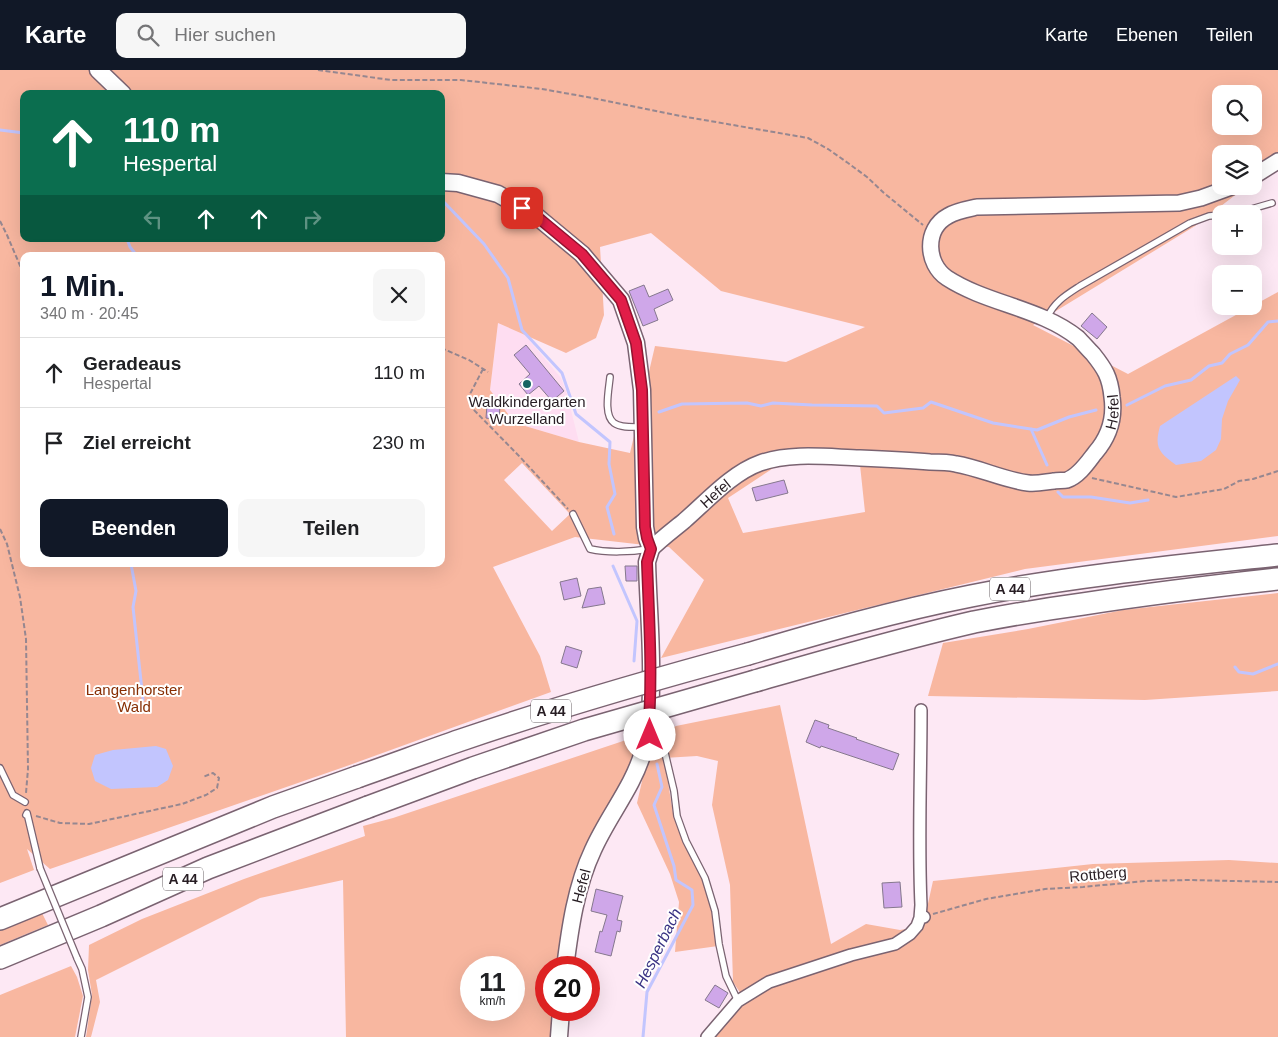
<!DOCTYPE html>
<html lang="de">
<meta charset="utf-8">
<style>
:root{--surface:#fff;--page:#f6f6f6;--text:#202124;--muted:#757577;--line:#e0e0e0;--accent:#111827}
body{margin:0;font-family:Arial,sans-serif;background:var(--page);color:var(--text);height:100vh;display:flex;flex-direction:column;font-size:19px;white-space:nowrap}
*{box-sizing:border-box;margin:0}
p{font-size:16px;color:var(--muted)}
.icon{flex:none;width:28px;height:28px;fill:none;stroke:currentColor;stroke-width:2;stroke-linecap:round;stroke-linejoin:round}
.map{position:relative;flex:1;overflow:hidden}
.details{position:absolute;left:20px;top:182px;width:425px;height:315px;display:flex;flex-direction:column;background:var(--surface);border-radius:10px;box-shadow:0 5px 20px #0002}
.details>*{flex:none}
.banner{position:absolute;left:20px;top:20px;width:425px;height:152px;border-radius:10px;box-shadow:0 5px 20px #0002;background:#0b6e4f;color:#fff;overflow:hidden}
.fabs{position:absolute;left:1212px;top:15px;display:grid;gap:10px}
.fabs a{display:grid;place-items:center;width:50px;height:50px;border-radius:10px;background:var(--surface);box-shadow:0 5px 20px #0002;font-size:25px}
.speed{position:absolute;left:460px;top:886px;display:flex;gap:10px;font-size:25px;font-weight:700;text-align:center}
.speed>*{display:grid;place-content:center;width:65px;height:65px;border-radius:50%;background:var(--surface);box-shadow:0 5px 20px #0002;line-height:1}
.speed small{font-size:12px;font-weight:400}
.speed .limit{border:8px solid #d22;background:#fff;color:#111}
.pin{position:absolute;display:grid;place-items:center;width:42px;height:42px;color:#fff;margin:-21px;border-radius:10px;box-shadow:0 2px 8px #0006}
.me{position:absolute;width:55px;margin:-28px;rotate:0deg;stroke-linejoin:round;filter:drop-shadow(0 0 4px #0008)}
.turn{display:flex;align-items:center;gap:18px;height:105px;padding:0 20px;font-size:22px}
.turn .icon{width:65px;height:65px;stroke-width:2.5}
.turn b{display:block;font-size:35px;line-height:42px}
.lanes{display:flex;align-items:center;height:48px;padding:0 20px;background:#0003;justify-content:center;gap:25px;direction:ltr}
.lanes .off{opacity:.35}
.round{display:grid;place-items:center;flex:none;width:52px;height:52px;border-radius:10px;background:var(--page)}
.summary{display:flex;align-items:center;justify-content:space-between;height:85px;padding:0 20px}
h1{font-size:30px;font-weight:700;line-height:38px;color:var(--accent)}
.primary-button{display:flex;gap:10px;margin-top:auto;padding:10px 20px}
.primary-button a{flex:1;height:58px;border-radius:10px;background:var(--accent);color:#fff;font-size:20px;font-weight:700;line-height:58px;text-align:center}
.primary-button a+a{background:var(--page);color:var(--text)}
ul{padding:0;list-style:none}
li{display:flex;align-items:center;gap:15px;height:70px;padding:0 20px;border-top:1px solid var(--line)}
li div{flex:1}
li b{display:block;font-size:19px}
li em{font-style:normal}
header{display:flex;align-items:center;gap:30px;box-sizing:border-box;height:70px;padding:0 25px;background:var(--accent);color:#fff}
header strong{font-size:24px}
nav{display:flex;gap:28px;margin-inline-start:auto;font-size:18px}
.search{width:350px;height:45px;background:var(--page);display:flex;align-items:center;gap:12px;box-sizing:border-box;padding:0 18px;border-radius:10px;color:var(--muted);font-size:19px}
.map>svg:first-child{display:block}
</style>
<header>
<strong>Karte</strong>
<div class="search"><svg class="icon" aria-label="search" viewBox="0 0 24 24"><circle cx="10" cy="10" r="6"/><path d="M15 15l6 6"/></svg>Hier suchen</div>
<nav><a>Karte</a><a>Ebenen</a><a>Teilen</a></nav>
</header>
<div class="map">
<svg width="1278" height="967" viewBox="0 0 1278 967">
<rect width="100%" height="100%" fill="#fde8f4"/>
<path fill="#feddf1" d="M 498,253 L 525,265 L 561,308 L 567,324 L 579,372 L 515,353 L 490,320 Z"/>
<path fill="#f8b7a0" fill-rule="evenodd" d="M 0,0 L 1278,0 L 1278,93 L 1254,111 L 1254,84 L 1221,84 L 1221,116 L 1247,116 L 1195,156 L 1033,255 L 1128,304 L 1278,222 L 1278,466 L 1025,499 L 661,588 L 704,510 L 669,477 L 636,474 L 575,467 L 493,497 L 540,586 L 551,622 L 344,697 L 50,799 L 27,779 L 34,800 L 0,813 ZM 24,24 L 441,24 L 441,169 L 24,169 ZM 1221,24 L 1254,24 L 1254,56 L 1221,56 ZM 651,163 L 721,221 L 865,257 L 786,292 L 655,276 L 630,383 L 579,372 L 515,353 L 490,320 L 498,253 L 566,283 L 596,268 L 604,245 L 600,177 ZM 24,186 L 441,186 L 441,494 L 24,494 ZM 522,393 L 570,444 L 552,461 L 504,410 ZM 778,395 L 860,395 L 865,442 L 743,463 L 728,428 Z
M 1278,523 L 1278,621 L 1145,630 L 928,626 L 943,573 L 1028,559 L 1123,540 Z
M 780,635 L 831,874 L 866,854 L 900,860 L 923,856 L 933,811 L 1093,794 L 1229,790 L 1278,793 L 1278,967 L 713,967 L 745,930 L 733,912 L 730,815 L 712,735 L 718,691 L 697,686 L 664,688 L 673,743 L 703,807 L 714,843 L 718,876 L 675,882 L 679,832 L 670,804 L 637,733 L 651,672 L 676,656 Z
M 648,664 L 594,778 L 565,897 L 546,898 L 546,940 L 561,940 L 559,967 L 346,967 L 343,810 L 260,828 L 96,910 L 100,932 L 91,967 L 86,967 L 92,925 L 88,900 L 89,875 L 142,849 L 244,809 L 365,766 L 363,756 L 393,748 L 641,665 ZM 471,898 L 514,898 L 514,940 L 471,940 Z
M 42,843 L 48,855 L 0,875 L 0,861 Z
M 71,896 L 77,907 L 83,926 L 75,967 L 0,967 L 0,925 Z"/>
<path fill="#c2c5fe" d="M 1236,306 L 1240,310 L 1228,331 L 1222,349 L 1221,369 L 1216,380 L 1201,391 L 1176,395 C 1159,382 1154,378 1160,356 Z
M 156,676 L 166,679 L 173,696 L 168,710 L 157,717 L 111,719 L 95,711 L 91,698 L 95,685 L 113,680 Z"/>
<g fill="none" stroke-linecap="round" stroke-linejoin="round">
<path stroke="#c2c5fe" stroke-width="3" d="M 0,60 L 24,63
M 441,129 L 484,174 L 508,208 L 522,260 L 562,303 L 576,344 L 610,372 L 609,394 L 615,424 L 607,437 L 614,464
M 127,169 L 130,177 L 137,186
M 1127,335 L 1165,316 L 1191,310 L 1209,296 L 1222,293 L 1230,284 L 1248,275 L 1268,252 L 1278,251
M 659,342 L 682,334 L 747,333 L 761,336 L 773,333 L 812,335 L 877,336 L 884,343 L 923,338 L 931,332 L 993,353 L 1037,360 L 1069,347 L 1096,340
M 1031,359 L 1047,395
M 1058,422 L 1063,427 L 1091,427 L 1130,433 L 1148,430
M 131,494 L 136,521 L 133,537 L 143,630
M 613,496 L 637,551 L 634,591
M 1235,597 L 1239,602 L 1253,604 L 1278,594
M 643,967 L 647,922 L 693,835 L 692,820 L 676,810 L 674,796 L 654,735 L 662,717 L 657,694"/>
</g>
<path fill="#cfa7e9" stroke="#85788d" d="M 644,215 L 649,227 L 668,219 L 673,230 L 654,239 L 658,250 L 643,256 L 629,221 Z
M 1092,243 L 1107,257 L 1097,269 L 1081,256 Z
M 526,275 L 564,321 L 552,331 L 539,316 L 528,325 L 519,314 L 530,304 L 514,285 Z
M 487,335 L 500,336 L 499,350 L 486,348 Z
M 784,410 L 788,423 L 756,431 L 752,418 Z
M 625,496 L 637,496 L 637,511 L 626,511 Z
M 577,508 L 581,526 L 564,530 L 560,512 Z
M 601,517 L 605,534 L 582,538 L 588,519 Z
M 566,576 L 582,581 L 577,598 L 561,593 Z
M 815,650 L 829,655 L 828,658 L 857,668 L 856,669 L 899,684 L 893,700 L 821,676 L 820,678 L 806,672 Z
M 900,812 L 902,837 L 884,838 L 882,813 Z
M 596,819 L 623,826 L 617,850 L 622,851 L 620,862 L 617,861 L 611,886 L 595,882 L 600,861 L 602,862 L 607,845 L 591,841 Z
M 715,915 L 728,923 L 719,938 L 705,930 Z"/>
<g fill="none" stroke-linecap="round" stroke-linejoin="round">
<g stroke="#7a6371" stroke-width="8">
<path id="service" d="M 1234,144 L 1272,133
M 1047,248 C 1054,232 1066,225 1080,216 L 1190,153 L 1209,146 L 1221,145
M 610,307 C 609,319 603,345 614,353 C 621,358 633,357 641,357
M 573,444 L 590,479 C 607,483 631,482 649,479
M 649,665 L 656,669 L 665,683 L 674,721 L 677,746 L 686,771 L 705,808 L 715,841 L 719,874 L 726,906 L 738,931
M 0,698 L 13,725 L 25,732
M 26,745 L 27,743 L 40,798
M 77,888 L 82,899 L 88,927 L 81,967"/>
</g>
<g stroke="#7a6371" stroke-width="14">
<path id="minor" d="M 920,848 L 921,835 C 918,770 921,705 921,640
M 707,967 L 738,931 L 769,912 L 851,885 L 895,874 L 910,864 L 917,856 L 920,848 L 924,847"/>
</g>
<g stroke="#7a6371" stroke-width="18">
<g id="tertiary">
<path d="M 1254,106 L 1278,91"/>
<path id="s1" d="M 651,479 C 661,469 673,460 684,451 C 707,431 732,403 760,393 C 791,382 828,387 860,388 C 884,389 907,390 930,392 C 939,392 948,392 956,394 C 980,398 1004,410 1028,413 C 1037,414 1045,412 1054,411 C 1058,410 1063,411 1067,410 C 1079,406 1088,392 1095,383 C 1109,367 1115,348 1112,327 C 1110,307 1105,299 1093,284 C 1088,279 1083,273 1078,268 C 1041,238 987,234 947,208 C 926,194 924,159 948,146 C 956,141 968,139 977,137 L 1179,133 L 1201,128 L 1234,116"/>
</g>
</g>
<g stroke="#7a6371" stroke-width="19">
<path id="secondary" d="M 98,0 L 123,24
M 441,112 L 458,113 L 498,124 L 535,145 L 582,184 L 621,230 L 636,273 L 642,320 L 645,457 L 647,468 L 651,479 L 647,492 C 648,533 652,573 651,614 C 651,637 650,660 643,682 C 633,717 608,746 593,780 C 576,816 570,858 565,898
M 559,967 L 561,940"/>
</g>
<g stroke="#7a6371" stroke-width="24">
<path id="motorway" d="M 748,584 C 822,562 895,541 971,526 C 1072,506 1175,496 1278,485
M 755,611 C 828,590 900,569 974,552 C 1010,545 1046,539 1083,534 C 1148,524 1213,516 1278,509
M 0,849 L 273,737 L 357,707
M 0,888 L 101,846 L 208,798 L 368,737"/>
</g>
<path stroke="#968790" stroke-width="2" stroke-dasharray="5 2.5" stroke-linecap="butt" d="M 318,0 L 391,10 L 461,10 L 542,19 L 587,27 L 681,46 L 808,68 L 828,79 L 848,93 L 867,107 L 884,123 L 923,155
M 0,151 L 7,165 L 24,205
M 441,278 L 469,290 L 488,302
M 483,299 L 470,324 L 472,338 L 520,387 L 568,439
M 1092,408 L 1176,427 L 1224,419 L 1239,411 L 1253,409 L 1278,401
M 0,459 L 7,474 L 20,527 L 26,569 L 28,699 L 26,723
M 36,746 L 60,753 L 89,754 L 182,734 L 206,725 L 217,718 L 219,708 L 213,703 L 203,707
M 933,844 L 986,829 L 1045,819 L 1083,817 L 1145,811 L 1190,810 L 1278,812"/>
<use href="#service" stroke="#fff" stroke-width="5.5"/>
<use href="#minor" stroke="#fff" stroke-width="11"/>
<use href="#tertiary" stroke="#fff" stroke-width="15"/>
<use href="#secondary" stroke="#fff" stroke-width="16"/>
<use href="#motorway" stroke="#fff" stroke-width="21"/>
<g stroke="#7a6371" stroke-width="8" stroke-linecap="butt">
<path id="service-bridge" d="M 40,798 L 77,888"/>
</g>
<g stroke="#7a6371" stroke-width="24" stroke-linecap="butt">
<path id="motorway-bridge" d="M 357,707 C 392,695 426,682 461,670 C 555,638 651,610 748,584
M 368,737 L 473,698 L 584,660 L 755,611"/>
</g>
<use href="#service-bridge" stroke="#fff" stroke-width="5.5"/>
<use href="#motorway-bridge" stroke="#fff" stroke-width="21"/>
</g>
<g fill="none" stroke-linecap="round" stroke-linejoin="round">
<g stroke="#92132f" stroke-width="12">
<path id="route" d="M 522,138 L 535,145 L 582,184 L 621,230 L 636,273 L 642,320 L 645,457 L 647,468 L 651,479 L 647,492 C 649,550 653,607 648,664 L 650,665"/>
</g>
<use href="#route" stroke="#e11d48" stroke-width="9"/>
</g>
<circle fill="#156463" stroke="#fff" stroke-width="2" cx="527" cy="314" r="5"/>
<g text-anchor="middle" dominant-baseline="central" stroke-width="4" stroke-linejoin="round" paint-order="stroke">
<g fill="#fff" stroke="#686165" stroke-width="1">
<rect x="990" y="507.5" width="40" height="23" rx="4"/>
<rect x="531" y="629.5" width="40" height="23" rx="4"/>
<rect x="163" y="797.5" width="40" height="23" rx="4"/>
</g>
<g font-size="14" font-weight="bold" fill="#271d23">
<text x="1010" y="519">A 44</text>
<text x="551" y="641">A 44</text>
<text x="183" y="809">A 44</text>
</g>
<g font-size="15" fill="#271d23" stroke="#fff">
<text x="527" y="331">Waldkindergarten<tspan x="527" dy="17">Wurzelland</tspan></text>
</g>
<g font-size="15" fill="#271d23" stroke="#fff">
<text stroke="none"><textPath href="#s1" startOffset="535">Hefel</textPath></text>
<text stroke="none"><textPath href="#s1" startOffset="85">Hefel</textPath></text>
<text transform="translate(1098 804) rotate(-5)">Rottberg</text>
<text transform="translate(581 816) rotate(-75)">Hefel</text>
</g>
<g font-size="15" fill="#872e03" stroke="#fff">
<text x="134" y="619">Langenhorster<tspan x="134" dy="17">Wald</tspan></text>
</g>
<g font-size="16" font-style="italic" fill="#3a3384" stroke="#fff">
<text transform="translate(658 878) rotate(-64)">Hesperbach</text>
</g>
</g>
</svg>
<div class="fabs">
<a><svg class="icon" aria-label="search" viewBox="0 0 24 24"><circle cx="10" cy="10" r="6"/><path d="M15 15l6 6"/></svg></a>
<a><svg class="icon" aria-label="layers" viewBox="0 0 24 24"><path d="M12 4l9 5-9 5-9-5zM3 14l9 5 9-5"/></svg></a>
<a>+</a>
<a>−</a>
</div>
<div class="speed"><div>11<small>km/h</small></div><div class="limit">20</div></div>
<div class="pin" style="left:522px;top:138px;background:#d93025"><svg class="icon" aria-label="arrive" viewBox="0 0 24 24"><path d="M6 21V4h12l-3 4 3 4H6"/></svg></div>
<svg class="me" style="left:650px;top:665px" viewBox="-20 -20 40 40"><circle r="19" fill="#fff"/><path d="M0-13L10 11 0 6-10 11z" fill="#e11d48"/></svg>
<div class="banner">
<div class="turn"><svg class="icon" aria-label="ahead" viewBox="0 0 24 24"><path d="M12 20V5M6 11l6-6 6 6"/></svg><div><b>110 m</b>Hespertal</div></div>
<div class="lanes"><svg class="icon off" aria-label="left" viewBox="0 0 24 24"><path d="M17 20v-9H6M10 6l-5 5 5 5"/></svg><svg class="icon" aria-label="ahead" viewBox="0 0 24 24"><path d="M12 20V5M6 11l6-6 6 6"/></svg><svg class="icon" aria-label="ahead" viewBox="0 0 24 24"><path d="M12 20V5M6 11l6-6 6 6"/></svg><svg class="icon off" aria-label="right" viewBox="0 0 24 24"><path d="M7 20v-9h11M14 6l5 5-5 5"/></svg></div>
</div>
<section class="details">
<div class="summary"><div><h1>1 Min.</h1><p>340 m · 20:45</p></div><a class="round"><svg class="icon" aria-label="close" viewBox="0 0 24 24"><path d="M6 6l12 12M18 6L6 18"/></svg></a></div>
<ul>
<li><svg class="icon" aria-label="ahead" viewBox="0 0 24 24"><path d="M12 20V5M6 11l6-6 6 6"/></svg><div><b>Geradeaus</b><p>Hespertal</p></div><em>110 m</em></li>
<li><svg class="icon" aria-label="arrive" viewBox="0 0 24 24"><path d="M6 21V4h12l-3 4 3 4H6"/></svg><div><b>Ziel erreicht</b></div><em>230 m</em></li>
</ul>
<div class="primary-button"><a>Beenden</a><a>Teilen</a></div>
</section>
</div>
